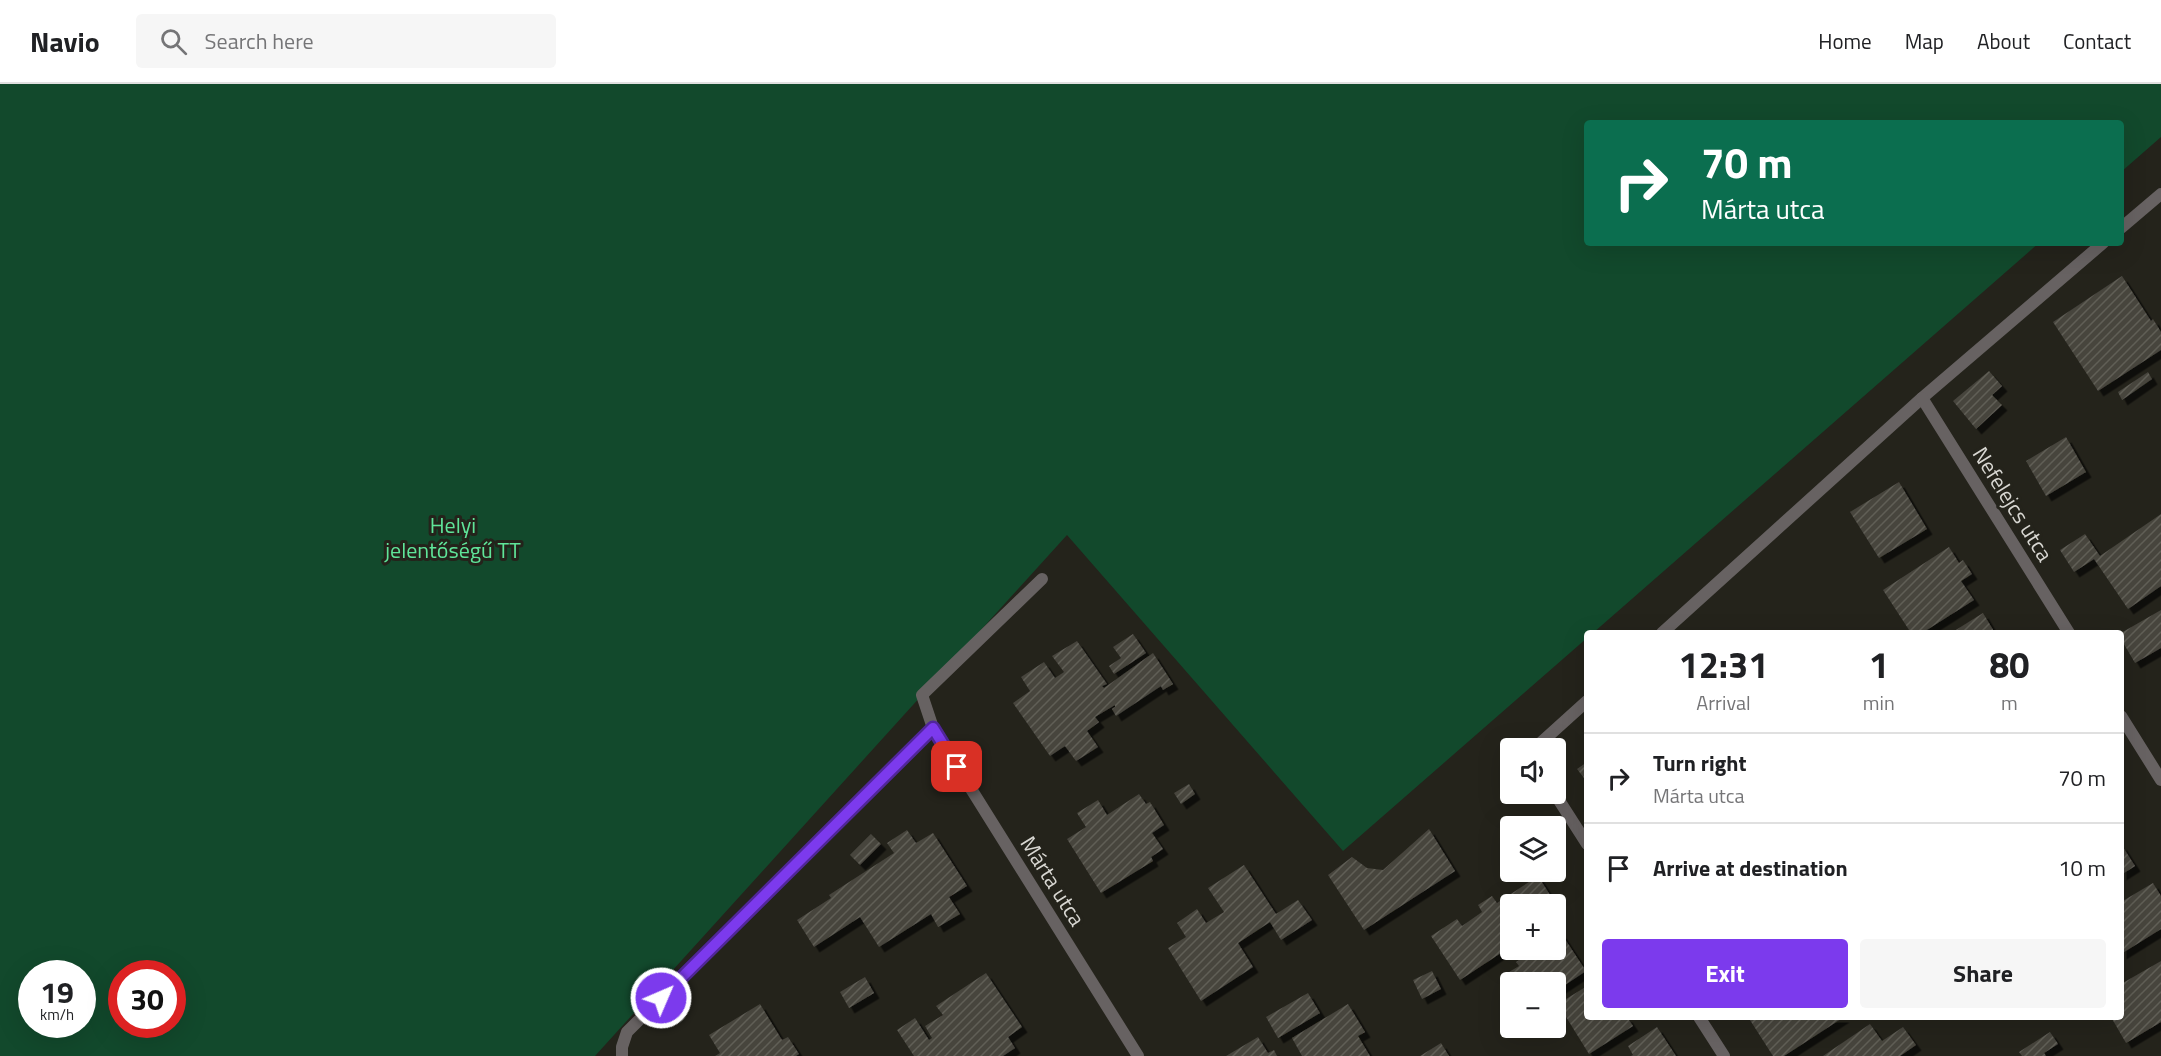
<!DOCTYPE html>
<meta charset="utf-8">
<style>
:root{--surface:#fff;--page:#f6f6f6;--text:#202124;--muted:#757577;--line:#e0e0e0;--accent:#7c3aed}
body{margin:0;font-family:"Titillium Web",sans-serif;background:var(--page);color:var(--text);height:100vh;display:flex;flex-direction:column;font-size:22px;white-space:nowrap}
*{box-sizing:border-box;margin:0}
p{font-size:20px;color:var(--muted)}
.icon{flex:none;width:33px;height:33px;fill:none;stroke:currentColor;stroke-width:2;stroke-linecap:round;stroke-linejoin:round}
.map{position:relative;flex:1;overflow:hidden}
.side{position:absolute;left:1584px;top:546px;width:540px;height:390px;display:flex;flex-direction:column;background:var(--surface);border-radius:6px;box-shadow:0 6px 24px #0002}
.side>*{flex:none}
.banner{position:absolute;left:1584px;top:36px;width:540px;height:126px;border-radius:6px;box-shadow:0 6px 24px #0002;background:#0b6e4f;color:#fff;overflow:hidden}
.controls{position:absolute;left:1500px;top:654px;display:grid;gap:12px}
.controls a{display:grid;place-items:center;width:66px;height:66px;border-radius:6px;background:var(--surface);box-shadow:0 6px 24px #0002;font-size:30px}
.speed{position:absolute;left:18px;top:876px;display:flex;gap:12px;font-size:30px;font-weight:700;text-align:center}
.speed>*{display:grid;place-content:center;width:78px;height:78px;border-radius:50%;background:var(--surface);box-shadow:0 6px 24px #0002;line-height:1}
.speed small{font-size:15px;font-weight:400}
.speed .limit{border:9px solid #d22;background:#fff;color:#111}
.pin{position:absolute;display:grid;place-items:center;width:51px;height:51px;color:#fff;margin:-26px;border-radius:12px;box-shadow:0 3px 9px #0006}
.me{position:absolute;width:66px;margin:-33px;rotate:45deg;stroke-linejoin:round;filter:drop-shadow(0 0 4px #0008)}
.turn{display:flex;align-items:center;gap:21px;height:126px;padding:0 18px;font-size:27px}
.turn .icon{width:78px;height:78px;stroke-width:2.5}
.turn b{display:block;font-size:42px;line-height:51px}
.eta{display:flex;justify-content:space-evenly;align-items:center;height:102px;text-align:center}
.eta b{font-size:36px;font-weight:700;line-height:42px}
.primary-button{display:flex;gap:12px;margin-top:auto;padding:12px 18px}
.primary-button a{flex:1;height:69px;border-radius:6px;background:var(--accent);color:#fff;font-size:24px;font-weight:700;line-height:69px;text-align:center}
.primary-button a+a{background:var(--page);color:var(--text)}
ul{padding:0;list-style:none}
li{display:flex;align-items:center;gap:18px;height:90px;padding:0 18px;border-top:2px solid var(--line)}
li div{flex:1}
li b{display:block;font-size:22px}
li em{font-style:normal}
header{display:flex;align-items:center;gap:36px;box-sizing:border-box;height:84px;padding:0 30px;background:var(--surface);border-bottom:2px solid var(--line)}
header strong{font-size:28px}
nav{display:flex;gap:33px;margin-inline-start:auto;font-size:21px}
.search{width:420px;height:54px;background:var(--page);display:flex;align-items:center;gap:15px;box-sizing:border-box;padding:0 21px;border-radius:6px;color:var(--muted);font-size:22px}
.map>svg:first-child{display:block}
</style>
<header>
<strong>Navio</strong>
<div class="search"><svg class="icon" aria-label="search" viewBox="0 0 24 24"><circle cx="10" cy="10" r="6"/><path d="M15 15l6 6"/></svg>Search here</div>
<nav><a>Home</a><a>Map</a><a>About</a><a>Contact</a></nav>
</header>
<div class="map">
<svg width="2161" height="972" viewBox="0 0 2161 972">
<defs>
<pattern id="building-hatch" width="6" height="6" patternUnits="userSpaceOnUse" patternTransform="scale(1.5)"><rect width="6" height="6" fill="#46443c"/><path d="M-1 1l2-2M0 6l6-6M5 7l2-2" fill="none" stroke="#605e57"/></pattern>
<filter id="shadow"><feDropShadow dx="5.5" dy="5.5" stdDeviation="0" flood-color="#0009"/></filter>
</defs>
<rect width="100%" height="100%" fill="#24231b"/>
<path fill="#12492c" fill-rule="evenodd" d="M 0,0 L 2161,0 L 2161,53 L 2121,88 L 2121,39 L 1587,39 L 1587,159 L 2039,159 L 1593,549 L 1587,549 L 1587,554 L 1343,767 L 1067,451 L 595,972 L 0,972 ZM 32,890 L 82,890 L 82,940 L 32,940 ZM 122,890 L 172,890 L 172,940 L 122,940 Z"/>
<path fill="url(#building-hatch)" filter="url(#shadow)" d="M 2122,192 L 2151,237 L 2153,235 L 2161,248 L 2161,266 L 2098,307 L 2053,238 Z
M 1989,287 L 2002,302 L 1992,311 L 2002,321 L 1976,345 L 1953,317 Z
M 2148,288 L 2152,295 L 2122,316 L 2118,308 Z
M 2066,353 L 2086,388 L 2046,412 L 2026,377 Z
M 1899,398 L 1927,445 L 1879,474 L 1850,428 Z
M 2161,430 L 2161,502 L 2128,525 L 2094,475 L 2074,488 L 2060,466 L 2085,450 L 2100,472 Z
M 1949,463 L 1959,479 L 1963,476 L 1972,490 L 1961,497 L 1974,516 L 1922,549 L 1911,549 L 1883,506 Z
M 2161,526 L 2161,564 L 2135,579 L 2121,555 L 2121,549 Z
M 1983,529 L 1995,549 L 1951,549 Z
M 1133,550 L 1146,569 L 1114,590 L 1109,582 L 1121,574 L 1113,563 Z
M 1077,557 L 1107,600 L 1102,602 L 1104,604 L 1153,569 L 1173,600 L 1163,606 L 1161,602 L 1116,632 L 1112,625 L 1115,623 L 1115,621 L 1095,633 L 1099,638 L 1087,647 L 1098,663 L 1076,677 L 1065,662 L 1050,672 L 1013,619 L 1030,607 L 1021,593 L 1044,578 L 1055,594 L 1064,588 L 1052,572 Z
M 1587,678 L 1587,698 L 1577,685 Z
M 1189,700 L 1195,710 L 1181,720 L 1174,709 Z
M 1139,710 L 1146,720 L 1150,718 L 1164,741 L 1152,749 L 1163,765 L 1151,773 L 1153,777 L 1101,809 L 1067,755 L 1086,743 L 1077,729 L 1098,716 L 1107,731 Z
M 1429,745 L 1455,787 L 1364,846 L 1328,791 L 1352,773 L 1367,784 L 1383,786 Z
M 907,746 L 916,759 L 933,749 L 967,802 L 949,813 L 960,830 L 938,843 L 931,830 L 879,863 L 860,833 L 814,863 L 797,836 L 831,814 L 829,811 L 894,769 L 887,759 Z
M 871,750 L 881,760 L 860,781 L 850,771 Z
M 2121,760 L 2135,782 L 2121,791 Z
M 1244,781 L 1276,830 L 1298,816 L 1312,836 L 1281,856 L 1270,838 L 1238,859 L 1253,883 L 1201,917 L 1168,864 L 1186,853 L 1177,839 L 1197,825 L 1206,839 L 1224,828 L 1208,804 Z
M 1538,792 L 1559,825 L 1556,827 L 1556,820 L 1510,820 L 1510,863 L 1460,896 L 1431,852 L 1457,835 L 1462,842 L 1482,828 L 1478,821 L 1492,812 L 1497,819 Z
M 2153,799 L 2161,812 L 2161,845 L 2121,870 L 2121,818 Z
M 1561,849 L 1586,887 L 1556,907 L 1556,898 L 1509,898 L 1504,891 L 1519,882 L 1516,878 L 1535,866 L 1556,866 L 1556,852 Z
M 2161,877 L 2161,938 L 2126,959 L 2111,933 L 2121,933 L 2121,900 Z
M 1432,887 L 1441,905 L 1422,915 L 1413,896 Z
M 986,889 L 1022,943 L 1008,953 L 1015,964 L 1003,972 L 914,972 L 897,946 L 915,934 L 929,956 L 932,954 L 925,942 L 943,931 L 936,922 Z
M 865,893 L 874,909 L 849,924 L 840,908 Z
M 1587,902 L 1587,933 L 1627,933 L 1633,942 L 1589,970 L 1558,920 Z
M 1308,909 L 1320,929 L 1278,954 L 1266,933 Z
M 760,920 L 782,956 L 788,953 L 799,970 L 796,972 L 715,972 L 720,969 L 709,951 Z
M 1348,920 L 1365,948 L 1358,952 L 1370,972 L 1302,972 L 1292,954 Z
M 1748,933 L 1844,933 L 1784,972 L 1773,972 Z
M 1870,940 L 1882,957 L 1903,943 L 1916,961 L 1900,972 L 1823,972 Z
M 1657,943 L 1676,972 L 1631,972 L 1633,971 L 1628,962 Z
M 2050,948 L 2058,960 L 2044,969 L 2046,972 L 2022,972 L 2019,968 Z
M 1258,953 L 1268,969 L 1274,966 L 1277,972 L 1226,972 Z
M 1441,959 L 1449,972 L 1420,972 Z"/>
<g fill="none" stroke-linecap="round" stroke-linejoin="round">
<path stroke="#676262" stroke-width="12" d="M 2121,144 L 2161,110
M 1662,549 L 1922,314 L 2103,159
M 933,644 L 922,611 L 1042,495
M 1535,664 L 1587,617"/>
<path stroke="#676262" stroke-width="12" d="M 1922,314 L 2069,549
M 2121,632 L 2161,696
M 1555,710 L 1587,760
M 1699,933 L 1724,972
M 622,972 L 622,963 L 627,948 L 933,644 L 1138,972"/>
</g>
<g fill="none" stroke-linecap="round" stroke-linejoin="round">
<g stroke="#51269a" stroke-width="15">
<path id="route" d="M 661,914 L 933,644 L 957,683"/>
</g>
<use href="#route" stroke="#7c3aed" stroke-width="10"/>
</g>
<g text-anchor="middle" dominant-baseline="central" stroke-width="6" stroke-linejoin="round" paint-order="stroke">
<g font-size="22" fill="#d8d7d2" stroke="#24231b">
<text transform="translate(2013 420) rotate(58)">Nefelejcs utca</text>
<text transform="translate(1053 797) rotate(58)">Márta utca</text>
</g>
<g font-size="22" fill="#5fe599" stroke="#24231b">
<text x="453" y="441">Helyi<tspan x="453" dy="25">jelentőségű TT</tspan></text>
</g>
</g>
</svg>
<div class="controls">
<a><svg class="icon" aria-label="sound" viewBox="0 0 24 24"><path d="M4 9h4l5-4v14l-5-4H4zM17 9q2 3 0 6"/></svg></a>
<a><svg class="icon" aria-label="layers" viewBox="0 0 24 24"><path d="M12 4l9 5-9 5-9-5zM3 14l9 5 9-5"/></svg></a>
<a>+</a>
<a>−</a>
</div>
<div class="speed"><div>19<small>km/h</small></div><div class="limit">30</div></div>
<div class="pin" style="left:957px;top:683px;background:#d93025"><svg class="icon" aria-label="arrive" viewBox="0 0 24 24"><path d="M6 21V4h12l-3 4 3 4H6"/></svg></div>
<svg class="me" style="left:661px;top:914px" viewBox="-20 -20 40 40"><circle r="17" fill="#7c3aed" stroke="#fff" stroke-width="3"/><path d="M0-11L8 9 0 5-8 9z" fill="#fff"/></svg>
<div class="banner">
<div class="turn"><svg class="icon" aria-label="right" viewBox="0 0 24 24"><path d="M7 20v-9h11M14 6l5 5-5 5"/></svg><div><b>70 m</b>Márta utca</div></div>
</div>
<section class="side">
<div class="eta">
<div><b>12:31</b><p>Arrival</p></div>
<div><b>1</b><p>min</p></div>
<div><b>80</b><p>m</p></div>
</div>
<ul>
<li><svg class="icon" aria-label="right" viewBox="0 0 24 24"><path d="M7 20v-9h11M14 6l5 5-5 5"/></svg><div><b>Turn right</b><p>Márta utca</p></div><em>70 m</em></li>
<li><svg class="icon" aria-label="arrive" viewBox="0 0 24 24"><path d="M6 21V4h12l-3 4 3 4H6"/></svg><div><b>Arrive at destination</b></div><em>10 m</em></li>
</ul>
<div class="primary-button"><a>Exit</a><a>Share</a></div>
</section>
</div>
